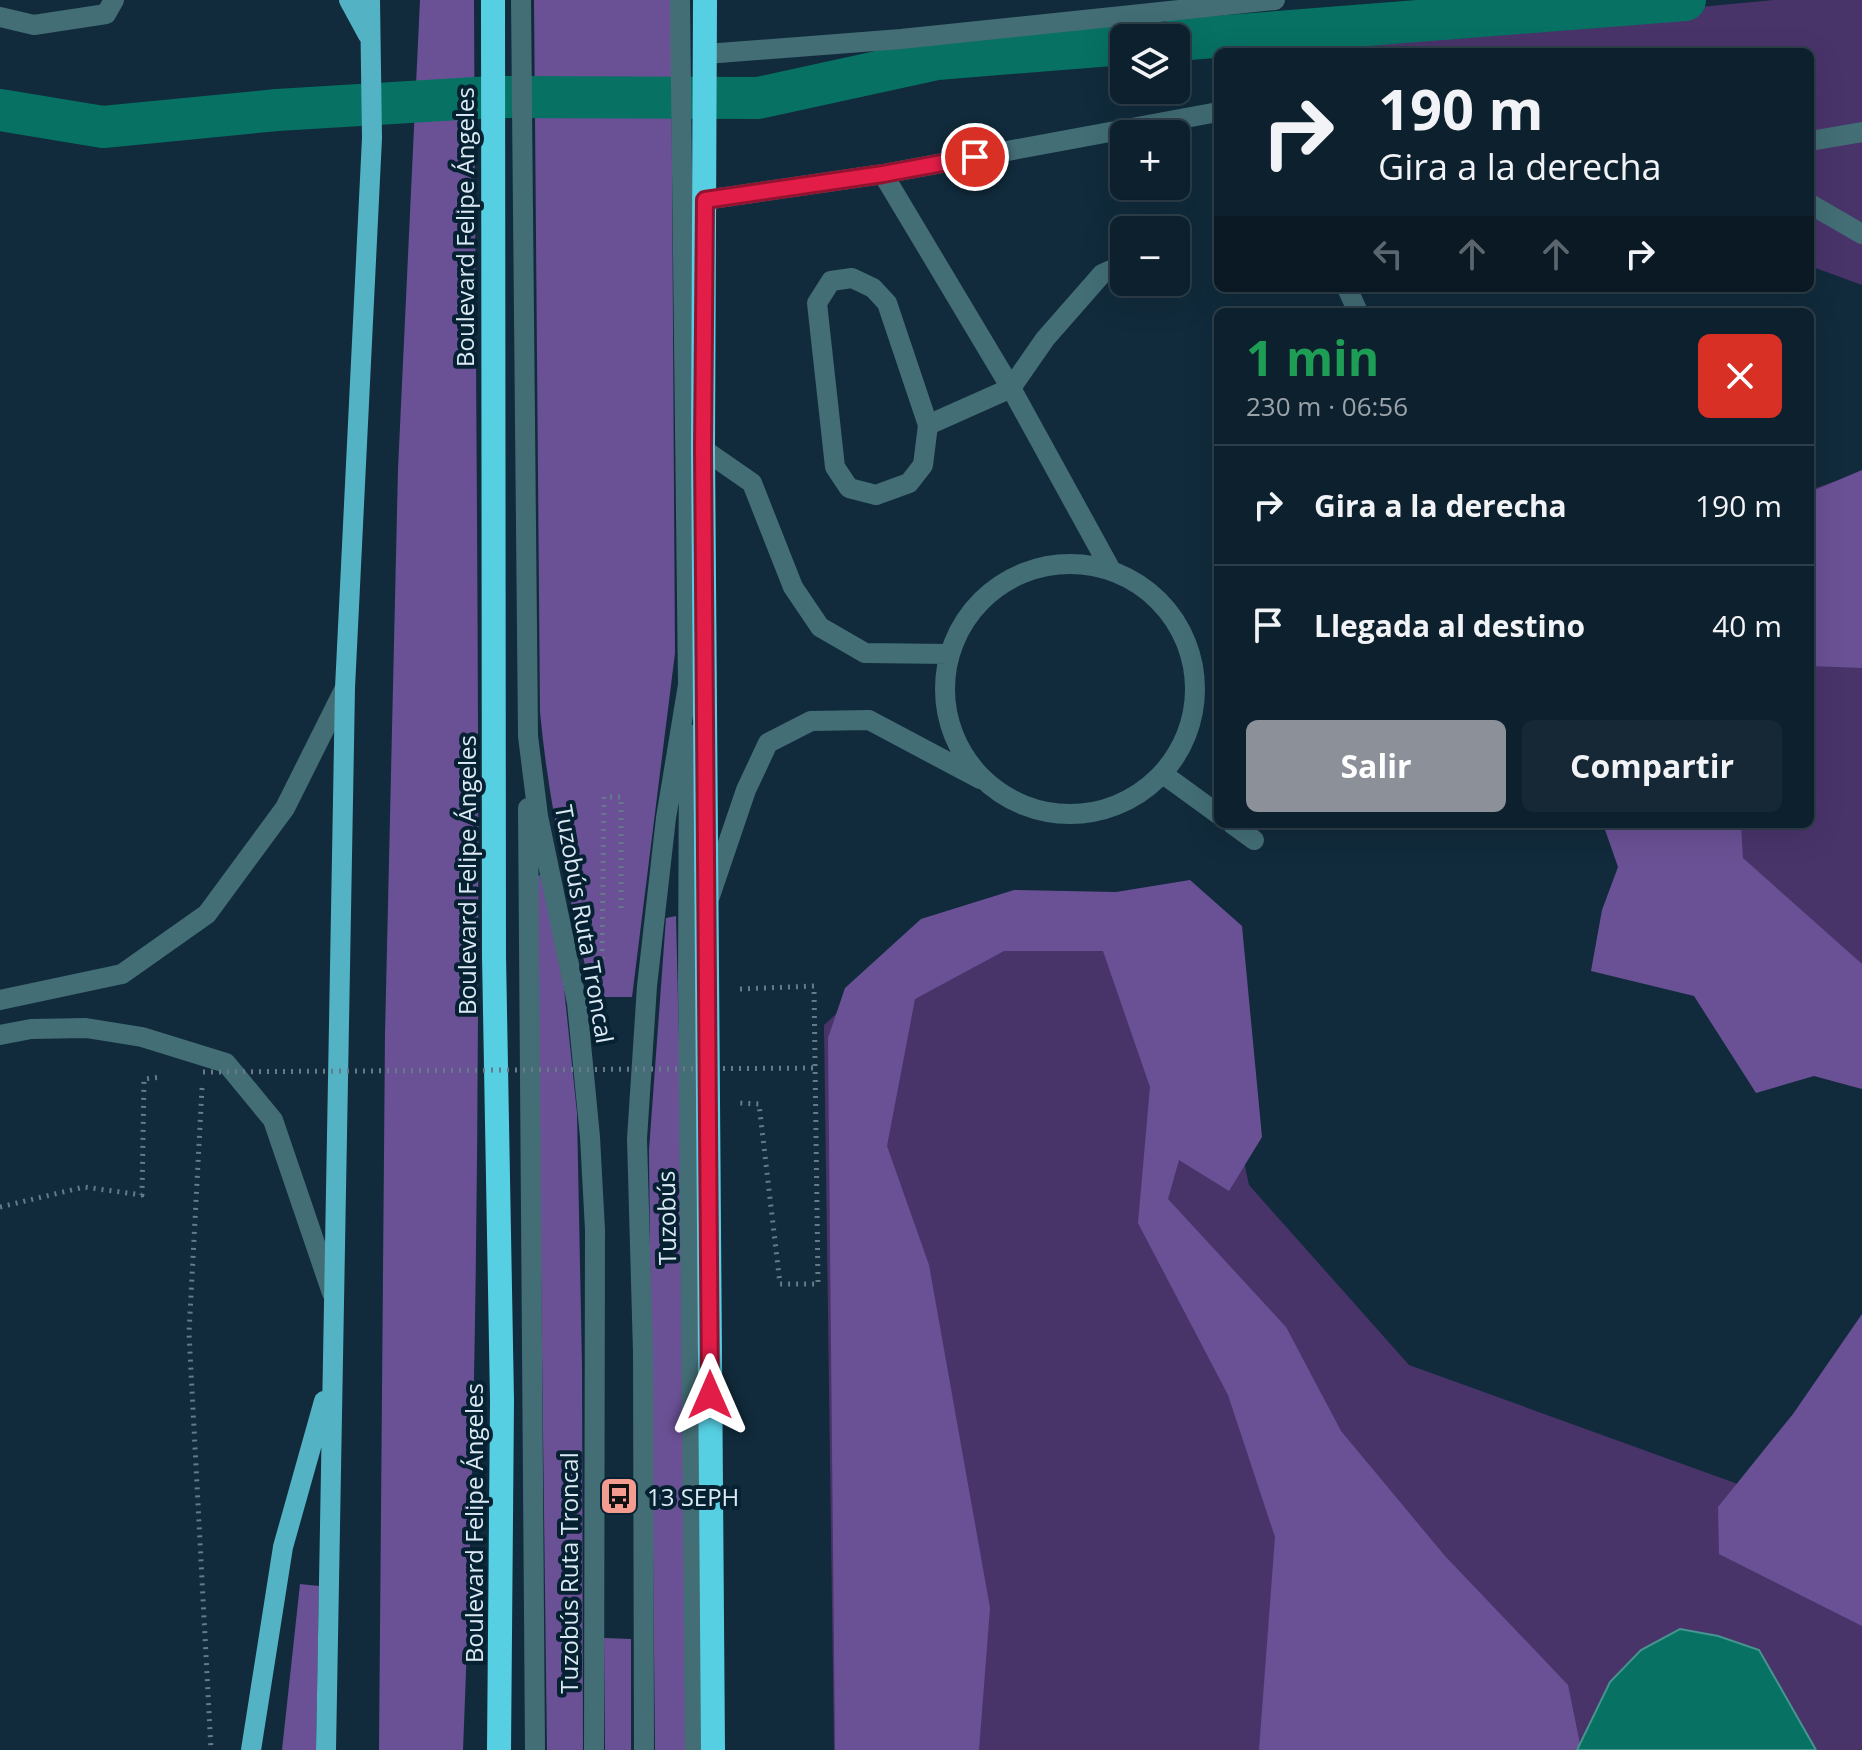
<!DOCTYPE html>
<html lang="es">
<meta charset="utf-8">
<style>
:root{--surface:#0d202d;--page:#162835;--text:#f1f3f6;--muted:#9aa3aa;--line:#2d3e49;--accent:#8c9099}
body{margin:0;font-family:"Open Sans",sans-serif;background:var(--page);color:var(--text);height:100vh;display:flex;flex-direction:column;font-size:30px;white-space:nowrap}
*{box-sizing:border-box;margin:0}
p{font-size:26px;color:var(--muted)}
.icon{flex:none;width:44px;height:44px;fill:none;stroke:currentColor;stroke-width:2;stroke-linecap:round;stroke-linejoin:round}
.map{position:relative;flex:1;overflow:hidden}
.panel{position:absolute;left:1214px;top:308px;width:600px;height:520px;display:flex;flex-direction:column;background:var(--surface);border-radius:12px;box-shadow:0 8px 32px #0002,0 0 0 2px var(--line)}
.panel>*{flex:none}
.top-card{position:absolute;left:1214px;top:48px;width:600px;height:244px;border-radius:12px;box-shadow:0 8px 32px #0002,0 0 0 2px var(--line);background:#0d202d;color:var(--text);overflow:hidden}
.fabs{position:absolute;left:1110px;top:24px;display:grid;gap:16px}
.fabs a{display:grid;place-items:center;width:80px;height:80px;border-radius:12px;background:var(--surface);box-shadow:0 8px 32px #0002,0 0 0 2px var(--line);font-size:40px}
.pin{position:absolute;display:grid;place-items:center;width:68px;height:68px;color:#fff;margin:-34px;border:4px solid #fff;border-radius:50%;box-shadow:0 2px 8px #0007}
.me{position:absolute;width:88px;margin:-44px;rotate:0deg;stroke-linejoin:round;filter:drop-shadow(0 0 6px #0008)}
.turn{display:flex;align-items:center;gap:28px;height:168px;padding:0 32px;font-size:36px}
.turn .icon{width:104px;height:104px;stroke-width:2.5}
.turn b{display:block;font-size:56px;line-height:68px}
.lanes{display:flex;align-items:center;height:76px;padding:0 32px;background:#0003;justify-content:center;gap:40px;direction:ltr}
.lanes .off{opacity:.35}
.round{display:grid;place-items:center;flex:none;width:84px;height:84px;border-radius:12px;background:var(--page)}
.overview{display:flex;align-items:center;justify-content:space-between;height:136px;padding:0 32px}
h1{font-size:48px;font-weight:700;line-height:60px;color:#1e9e55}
.action{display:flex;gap:16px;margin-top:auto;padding:16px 32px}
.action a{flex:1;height:92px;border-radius:12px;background:var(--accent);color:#fff;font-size:32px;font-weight:700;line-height:92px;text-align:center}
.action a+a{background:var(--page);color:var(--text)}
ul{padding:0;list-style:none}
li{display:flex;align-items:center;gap:24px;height:120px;padding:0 32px;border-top:2px solid var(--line)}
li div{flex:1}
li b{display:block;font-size:30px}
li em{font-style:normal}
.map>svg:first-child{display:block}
</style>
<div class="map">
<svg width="1862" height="1750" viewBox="0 0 1862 1750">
<rect width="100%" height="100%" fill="#112b3c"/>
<path fill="#49346a" d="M 1774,0 L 1862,0 L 1862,285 L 1810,266 L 1810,52 L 1222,52 Z
M 1862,472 L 1862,1075 L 1683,824 L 1810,824 L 1810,490 Z
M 929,929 L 1199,951 L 1249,1185 L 1409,1365 L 1746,1487 L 1862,1330 L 1862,1750 L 834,1750 L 824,1025 Z"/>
<path fill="#6a5195" d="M 420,0 L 474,0 C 476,583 487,1167 463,1750 L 379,1750 L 385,1035 L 398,469 Z
M 534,0 L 671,0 L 675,653 L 632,997 L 592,997 C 571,902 549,809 540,712 Z
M 1862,470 L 1862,668 L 1810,666 L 1810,492 Z
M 1603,824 L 1741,824 L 1743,858 L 1862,964 L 1862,1089 L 1814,1076 L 1756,1093 L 1694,996 L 1591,971 L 1602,910 L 1618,867 Z
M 541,875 L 564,988 L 577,1113 L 582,1365 L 583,1750 L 547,1750 L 536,876 Z
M 1190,880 L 1242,926 L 1262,1137 L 1229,1191 L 1179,1160 L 1168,1199 L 1286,1327 L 1341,1431 L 1445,1556 L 1568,1685 L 1580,1744 L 1577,1750 L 1259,1750 L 1275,1537 L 1228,1395 L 1138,1223 L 1150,1087 L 1103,951 L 1004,951 L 915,999 L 887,1146 L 929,1265 L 990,1608 L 979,1750 L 835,1750 L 828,1038 L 845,988 L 921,919 L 1014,890 L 1116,892 Z
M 676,916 L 682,1166 L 686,1750 L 655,1750 L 649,1150 L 666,918 Z
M 1862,1314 L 1862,1626 L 1719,1554 L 1718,1507 L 1793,1414 Z
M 300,1584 L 319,1586 L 316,1750 L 282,1750 Z
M 604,1638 L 631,1639 L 631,1750 L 605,1750 Z"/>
<path fill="#077164" stroke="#46958f" stroke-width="2" d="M 1680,1629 L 1718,1636 L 1759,1650 L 1816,1750 L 1577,1750 L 1610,1682 L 1641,1650 Z"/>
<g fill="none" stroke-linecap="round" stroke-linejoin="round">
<path stroke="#077164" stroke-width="42" d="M 1176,40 L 1685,0
M 0,110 L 103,127 L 277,110 L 492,97 L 758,98 L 937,59 L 1124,44"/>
<path stroke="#657b89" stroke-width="5" stroke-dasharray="2 6" stroke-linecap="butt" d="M 602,959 L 604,797 L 621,797 L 621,913
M 740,989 L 814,986 L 818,1284 L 780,1284 L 759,1104 L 740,1103
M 202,1088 L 189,1333 L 211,1750
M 0,1207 L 84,1187 L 142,1195 L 144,1079 L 161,1077"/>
<path stroke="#436e76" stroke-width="20" d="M 521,0 L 528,736 L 538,816 L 577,1003 L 590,1137 L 595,1230 L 594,1750
M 1810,141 L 1862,132
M 883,174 L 1011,388 L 928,425
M 705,200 L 883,174 L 1218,112
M 1810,204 L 1862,234
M 1176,239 L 1178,239
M 852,278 L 873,288 L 887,303 L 928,425 L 923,465 L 909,483 L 876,495 L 849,488 L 835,467 L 817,303 L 831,281 Z
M 1347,288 L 1358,312
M 703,449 L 752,483 L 793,587 L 820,627 L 865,653 L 949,654
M945 689a125 125 0 1 1 250 0a125 125 0 1 1-250 0Z
M 1111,570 L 1011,388 L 1045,339 L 1102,274 L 1124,264
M 689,734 L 688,983 L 695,1750
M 1163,774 L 1218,814
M 528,808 L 535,1750
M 1232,824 L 1254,840
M 710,896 L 746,790 L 768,743 L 811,721 L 869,720 L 980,779
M 644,1750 L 643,1352 L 637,1139 L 647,986 L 666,818 L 688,685 L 680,0"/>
<path stroke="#436e76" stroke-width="20" d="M 0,17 L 34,25 L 106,14 L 114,0
M 706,54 L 901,39 L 1275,0
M 0,1000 L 122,974 L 207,914 L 285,808 L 345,688
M 0,1035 L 31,1029 L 86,1028 L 142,1037 L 226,1063 L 273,1120 L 332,1293"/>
<path stroke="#53b3c4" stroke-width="20" d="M 349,0 L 368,35
M 251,1750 L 283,1547 L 324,1401
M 326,1750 L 345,688 L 372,138 L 370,0"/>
<path stroke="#57cfe3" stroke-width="24" d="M 493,0 L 494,956 L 502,1400 L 499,1750
M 705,0 L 703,449 L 713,1750"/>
<path stroke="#657b89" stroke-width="5" stroke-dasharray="2 6" stroke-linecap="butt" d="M 203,1072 L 817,1068"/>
</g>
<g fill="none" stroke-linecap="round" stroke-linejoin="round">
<g stroke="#92132f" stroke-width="20">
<path id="route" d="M 710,1395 L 703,449 L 705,200 L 883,174 L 975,157"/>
</g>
<use href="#route" stroke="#e11d48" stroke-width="14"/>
</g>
<defs>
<g id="bus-square" transform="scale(2)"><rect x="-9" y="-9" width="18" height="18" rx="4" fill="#f59c90" stroke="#062131"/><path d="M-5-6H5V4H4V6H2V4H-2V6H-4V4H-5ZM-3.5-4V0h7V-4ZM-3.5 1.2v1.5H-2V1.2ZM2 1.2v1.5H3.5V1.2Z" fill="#111"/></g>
</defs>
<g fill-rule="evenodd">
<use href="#bus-square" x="619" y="1496"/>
</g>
<g text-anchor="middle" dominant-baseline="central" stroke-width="8" stroke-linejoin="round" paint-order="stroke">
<g font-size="24" fill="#dae9f4" stroke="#062131">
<text transform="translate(464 227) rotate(-90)">Boulevard Felipe Ángeles</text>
<text transform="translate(466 875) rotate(-90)">Boulevard Felipe Ángeles</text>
<text transform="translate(585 924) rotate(80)">Tuzobús Ruta Troncal</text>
<text transform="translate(666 1218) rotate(-91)">Tuzobús</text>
<text transform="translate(473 1523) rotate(-90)">Boulevard Felipe Ángeles</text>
<text transform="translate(568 1573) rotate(-90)">Tuzobús Ruta Troncal</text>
</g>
<g font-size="24" fill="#dae9f4" stroke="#062131" text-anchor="start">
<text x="647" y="1496">13 SEPH</text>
</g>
</g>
</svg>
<div class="fabs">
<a><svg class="icon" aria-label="layers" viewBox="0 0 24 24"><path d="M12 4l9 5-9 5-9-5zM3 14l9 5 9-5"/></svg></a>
<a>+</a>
<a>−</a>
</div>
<div class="pin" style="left:975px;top:157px;background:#d93025"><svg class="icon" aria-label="arrive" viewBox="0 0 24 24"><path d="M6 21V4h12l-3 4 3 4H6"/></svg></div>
<svg class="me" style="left:710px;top:1395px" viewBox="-20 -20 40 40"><path d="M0-17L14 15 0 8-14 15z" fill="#e11d48" stroke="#fff" stroke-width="4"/></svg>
<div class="top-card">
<div class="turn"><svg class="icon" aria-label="right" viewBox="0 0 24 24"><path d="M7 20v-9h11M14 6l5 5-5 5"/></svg><div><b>190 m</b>Gira a la derecha</div></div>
<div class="lanes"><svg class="icon off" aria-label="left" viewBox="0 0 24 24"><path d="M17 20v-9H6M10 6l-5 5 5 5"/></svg><svg class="icon off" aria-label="ahead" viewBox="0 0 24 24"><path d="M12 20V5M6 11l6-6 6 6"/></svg><svg class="icon off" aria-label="ahead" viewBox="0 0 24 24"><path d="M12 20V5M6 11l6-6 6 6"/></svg><svg class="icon" aria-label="right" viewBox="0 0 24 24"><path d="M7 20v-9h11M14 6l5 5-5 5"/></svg></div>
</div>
<section class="panel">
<div class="overview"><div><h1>1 min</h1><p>230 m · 06:56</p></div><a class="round" style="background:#d93025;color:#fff"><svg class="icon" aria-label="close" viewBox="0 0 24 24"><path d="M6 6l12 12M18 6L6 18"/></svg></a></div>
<ul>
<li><svg class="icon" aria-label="right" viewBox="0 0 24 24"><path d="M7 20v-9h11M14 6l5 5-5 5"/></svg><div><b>Gira a la derecha</b></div><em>190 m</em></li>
<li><svg class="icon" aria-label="arrive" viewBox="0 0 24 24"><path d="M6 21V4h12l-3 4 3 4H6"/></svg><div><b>Llegada al destino</b></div><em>40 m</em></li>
</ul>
<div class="action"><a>Salir</a><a>Compartir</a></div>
</section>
</div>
